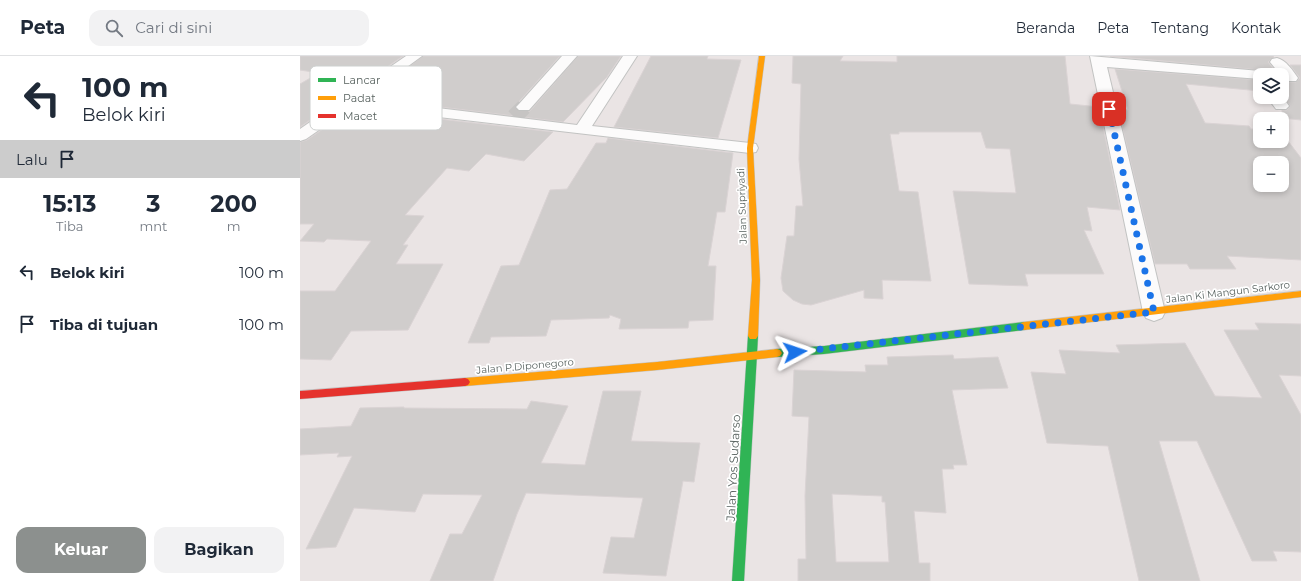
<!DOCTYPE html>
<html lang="id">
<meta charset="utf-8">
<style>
:root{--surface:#fff;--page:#f2f2f3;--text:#1f2937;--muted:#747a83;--line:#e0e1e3;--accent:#8c908e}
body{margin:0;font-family:Montserrat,sans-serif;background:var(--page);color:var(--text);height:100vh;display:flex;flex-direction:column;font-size:15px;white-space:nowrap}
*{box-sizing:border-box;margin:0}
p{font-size:13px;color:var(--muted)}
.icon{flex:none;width:22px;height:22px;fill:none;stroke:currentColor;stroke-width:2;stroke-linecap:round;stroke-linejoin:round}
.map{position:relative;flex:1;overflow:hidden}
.panel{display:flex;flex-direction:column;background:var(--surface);width:300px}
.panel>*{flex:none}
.guide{background:#fff;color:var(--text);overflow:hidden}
.tools{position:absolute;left:953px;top:12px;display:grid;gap:8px}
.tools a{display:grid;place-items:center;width:36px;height:36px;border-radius:8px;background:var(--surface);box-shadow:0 2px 6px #0003;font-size:20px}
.pin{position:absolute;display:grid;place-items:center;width:34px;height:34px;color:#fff;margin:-17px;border-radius:8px;box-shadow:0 2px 6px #0006}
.me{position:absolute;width:44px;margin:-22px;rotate:85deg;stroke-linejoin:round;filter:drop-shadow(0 0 3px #0008)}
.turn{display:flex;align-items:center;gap:14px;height:84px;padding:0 16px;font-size:18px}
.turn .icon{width:52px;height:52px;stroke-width:2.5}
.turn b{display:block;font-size:28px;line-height:34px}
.then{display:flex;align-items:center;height:38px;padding:0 16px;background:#0003;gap:8px;font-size:15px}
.eta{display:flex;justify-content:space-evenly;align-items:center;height:68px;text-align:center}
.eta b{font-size:24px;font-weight:700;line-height:28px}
.button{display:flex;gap:8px;margin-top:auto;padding:8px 16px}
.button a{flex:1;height:46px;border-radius:12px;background:var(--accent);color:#fff;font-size:16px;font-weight:700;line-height:46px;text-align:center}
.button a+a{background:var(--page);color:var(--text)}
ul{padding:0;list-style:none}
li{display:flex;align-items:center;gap:12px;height:52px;padding:0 16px}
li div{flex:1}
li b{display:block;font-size:15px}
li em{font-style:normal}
header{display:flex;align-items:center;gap:24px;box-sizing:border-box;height:56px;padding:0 20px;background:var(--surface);border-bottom:1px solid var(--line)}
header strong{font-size:19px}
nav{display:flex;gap:22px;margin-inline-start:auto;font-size:14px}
.search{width:280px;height:36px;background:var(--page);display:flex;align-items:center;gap:10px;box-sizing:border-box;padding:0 14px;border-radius:12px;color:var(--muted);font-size:15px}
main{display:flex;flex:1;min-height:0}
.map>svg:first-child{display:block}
</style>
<header>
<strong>Peta</strong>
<div class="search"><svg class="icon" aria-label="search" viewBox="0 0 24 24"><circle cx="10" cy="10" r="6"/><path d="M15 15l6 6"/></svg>Cari di sini</div>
<nav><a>Beranda</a><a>Peta</a><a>Tentang</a><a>Kontak</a></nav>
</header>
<main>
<section class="panel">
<div class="guide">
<div class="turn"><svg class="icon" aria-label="left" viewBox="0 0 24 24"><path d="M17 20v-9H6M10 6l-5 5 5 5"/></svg><div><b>100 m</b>Belok kiri</div></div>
<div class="then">Lalu<svg class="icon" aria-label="arrive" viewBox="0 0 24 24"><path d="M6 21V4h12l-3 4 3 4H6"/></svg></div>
</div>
<div class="eta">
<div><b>15:13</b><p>Tiba</p></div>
<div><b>3</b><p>mnt</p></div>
<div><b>200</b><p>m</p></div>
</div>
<ul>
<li><svg class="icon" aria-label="left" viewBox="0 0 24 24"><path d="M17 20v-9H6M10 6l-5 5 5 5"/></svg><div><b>Belok kiri</b></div><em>100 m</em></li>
<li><svg class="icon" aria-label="arrive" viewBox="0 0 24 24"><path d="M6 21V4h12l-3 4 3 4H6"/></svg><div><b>Tiba di tujuan</b></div><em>100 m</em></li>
</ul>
<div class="button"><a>Keluar</a><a>Bagikan</a></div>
</section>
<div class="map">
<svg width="1001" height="525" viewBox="0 0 1001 525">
<rect width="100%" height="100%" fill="#eae4e4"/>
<path fill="#d0cdcc" stroke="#dad3d4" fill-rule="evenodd" d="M 0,0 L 103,0 L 0,71 L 0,28 L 19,17 L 0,14 Z
M 123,0 L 260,0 L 215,50 L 219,56 L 230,55 L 278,0 L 321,0 L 307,21 L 263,66 L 67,42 Z
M 351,0 L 408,0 L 407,3 L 441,4 L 418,82 L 314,71 Z
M 493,0 L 543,0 L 540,5 L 597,6 L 597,0 L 765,0 L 770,48 L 799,51 L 820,154 L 787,151 L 792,175 L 784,174 L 804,218 L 725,218 L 728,230 L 669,228 L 653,135 L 716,137 L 710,93 L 686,92 L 681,76 L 599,76 L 599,78 L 590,78 L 599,135 L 618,136 L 631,225 L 582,224 L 583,243 L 564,242 L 564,234 L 511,249 L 502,248 L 493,244 L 483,235 L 481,222 L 487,180 L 494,180 L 496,150 L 503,150 L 499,103 L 501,28 L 492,27 Z
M 810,0 L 973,0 L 974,1 L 968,6 L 977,17 L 975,19 L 968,19 L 965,15 L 960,14 Z
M 990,9 L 1001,9 L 1001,64 L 982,62 L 982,54 L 987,54 L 990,50 L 982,39 L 982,26 L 996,26 L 1000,22 Z
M 815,13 L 960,24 L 960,35 L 886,28 L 905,67 L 949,70 L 951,73 L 960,73 L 960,85 L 982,85 L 982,77 L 1001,102 L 1001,204 L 927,200 L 936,213 L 890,213 L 887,208 L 855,208 L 818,53 L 828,54 ZM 960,107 L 982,107 L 982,129 L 960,129 Z
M 52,53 L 253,76 L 224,105 L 186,98 L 169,115 L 147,112 L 105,159 L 124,160 L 103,189 L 108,189 L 96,208 L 143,208 L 108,274 L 51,275 L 31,304 L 0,303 L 0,235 L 35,235 L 71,185 L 27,183 L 24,186 L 0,185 L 14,168 L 0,168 L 0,86 L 7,84 Z
M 308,82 L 433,97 L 425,156 L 417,156 L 408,210 L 416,210 L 413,264 L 389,265 L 388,272 L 319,273 L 321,263 L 310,259 L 309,262 L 251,264 L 246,280 L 191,281 L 189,287 L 168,287 L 201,210 L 219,209 L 250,134 L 267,133 L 296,87 L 306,87 Z
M 955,267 L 1001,268 L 1001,320 L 979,319 L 1001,359 L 1001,496 L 973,495 L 977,505 L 952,505 L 897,385 L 859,385 L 900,525 L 839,525 L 808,390 L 747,387 L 731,316 L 766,318 L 759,294 L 820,297 L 816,289 L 885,287 L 915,340 L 962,342 L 924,274 L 959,274 Z
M 653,299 L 654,303 L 698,301 L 708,332 L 652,334 L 667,409 L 653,409 L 654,413 L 642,413 L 646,457 L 614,455 L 619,507 L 630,507 L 630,525 L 498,525 L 498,503 L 506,503 L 505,440 L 509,361 L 492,360 L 494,314 L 566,316 L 565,309 L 588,309 L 587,301 ZM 532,438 L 582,440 L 582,446 L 585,446 L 589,506 L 536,506 Z
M 303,335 L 341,335 L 331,385 L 400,387 L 394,426 L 383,425 L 366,520 L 303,517 L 311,481 L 334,482 L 343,442 L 226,437 L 217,458 L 193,525 L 130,525 L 150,478 L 162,478 L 182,439 L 123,438 L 115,456 L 54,452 L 36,491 L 6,493 L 52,400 L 37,401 L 39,397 L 0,399 L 0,373 L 51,370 L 60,352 L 104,351 L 104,352 L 227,353 L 231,345 L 268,350 L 241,407 L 285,409 Z"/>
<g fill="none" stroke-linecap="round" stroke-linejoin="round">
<path stroke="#c6c4c3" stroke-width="16" stroke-dasharray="16 8" stroke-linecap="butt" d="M 214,61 L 224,51"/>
<g stroke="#c2c3c2" stroke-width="2">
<path id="street" d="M 106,0 L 122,0 L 63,43 L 277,69 L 323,0 L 337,0 L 292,70 L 450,87 L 456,88 L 458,92 L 456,96 L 450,97 L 52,51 L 6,83 L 0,85 L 0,73 Z
M 262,0 L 277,0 L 229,54 L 219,54 L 216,51 L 219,48 Z
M 790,0 L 960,15 L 965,16 L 967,19 L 960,19 L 960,23 L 807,11 L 865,256 L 862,262 L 854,265 L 846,262 L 843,256 Z
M 977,2 C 986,4 993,15 998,22 L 996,25 L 982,25 L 982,19 L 976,19 L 979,17 L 970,6 L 972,3 Z
M 982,40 L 989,50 L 986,53 L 976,53 L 967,41 Z"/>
</g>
<g stroke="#c1c2c2" stroke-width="1">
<path id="fast" d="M 724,266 L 727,267 L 729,270 L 727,273 L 724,274 L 524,298 L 477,301 L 474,300 L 472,297 L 474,294 L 477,293 L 524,290 Z
M 453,276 L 456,277 L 458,280 L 444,525 L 432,525 L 448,280 L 450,277 Z"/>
</g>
<g stroke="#c1c2c2" stroke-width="1">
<path id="slow" d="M 459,0 L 465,0 L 453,92 L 460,224 L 458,280 L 456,283 L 450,283 L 448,280 L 452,224 L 447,92 Z
M 1001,235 L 1001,241 L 724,274 L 721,273 L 719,270 L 721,267 L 724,266 Z
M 477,293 L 480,294 L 482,297 L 480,300 L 477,301 L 357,314 L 165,330 L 162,329 L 160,326 L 162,323 L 165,322 L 357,306 Z"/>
</g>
<g stroke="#c1c2c2" stroke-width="1">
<path id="jam" d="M 165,322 L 168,323 L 170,326 L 168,329 L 165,330 L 0,343 L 0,335 Z"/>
</g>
<use href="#street" fill="#fcfbfb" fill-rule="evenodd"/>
<use href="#fast" fill="#30b455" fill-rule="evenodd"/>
<use href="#slow" fill="#ff9f0a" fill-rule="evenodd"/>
<use href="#jam" fill="#e5322d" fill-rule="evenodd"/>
</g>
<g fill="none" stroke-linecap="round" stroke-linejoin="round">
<path stroke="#1a73e8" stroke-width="7" stroke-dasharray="0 12.6" d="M 495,296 L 854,256 L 809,53"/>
</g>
<g text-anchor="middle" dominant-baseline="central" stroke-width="3.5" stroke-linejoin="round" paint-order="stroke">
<g font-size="10" fill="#596360" stroke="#fff">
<text transform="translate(442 150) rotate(-92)">Jalan Supriyadi</text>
<text transform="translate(928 236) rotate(-7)">Jalan Ki Mangun Sarkoro</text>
<text transform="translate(225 310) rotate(-5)">Jalan P.Diponegoro</text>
</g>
<g font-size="12" fill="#596360" stroke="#fff">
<text transform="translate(433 412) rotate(-87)">Jalan Yos Sudarso</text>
</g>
</g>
<rect x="10" y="10" width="132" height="64" rx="6" fill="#fff" stroke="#cdd0cf" stroke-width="1"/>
<rect x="18" y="22" width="18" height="4" fill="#30b455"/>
<rect x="18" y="40" width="18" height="4" fill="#ff9f0a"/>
<rect x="18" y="58" width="18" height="4" fill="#e5322d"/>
<g font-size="11" fill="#596360">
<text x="43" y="28">Lancar</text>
<text x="43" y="46">Padat</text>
<text x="43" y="64">Macet</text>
</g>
</svg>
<div class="tools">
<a><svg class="icon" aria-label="layers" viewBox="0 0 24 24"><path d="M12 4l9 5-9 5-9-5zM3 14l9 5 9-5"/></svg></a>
<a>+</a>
<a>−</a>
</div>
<div class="pin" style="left:809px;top:53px;background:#d93025"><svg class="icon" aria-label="arrive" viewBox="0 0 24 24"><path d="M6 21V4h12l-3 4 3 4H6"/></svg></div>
<svg class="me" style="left:495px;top:296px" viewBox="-20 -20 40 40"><path d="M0-17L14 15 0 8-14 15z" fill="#1a73e8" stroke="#fff" stroke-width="4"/></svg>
</div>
</main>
